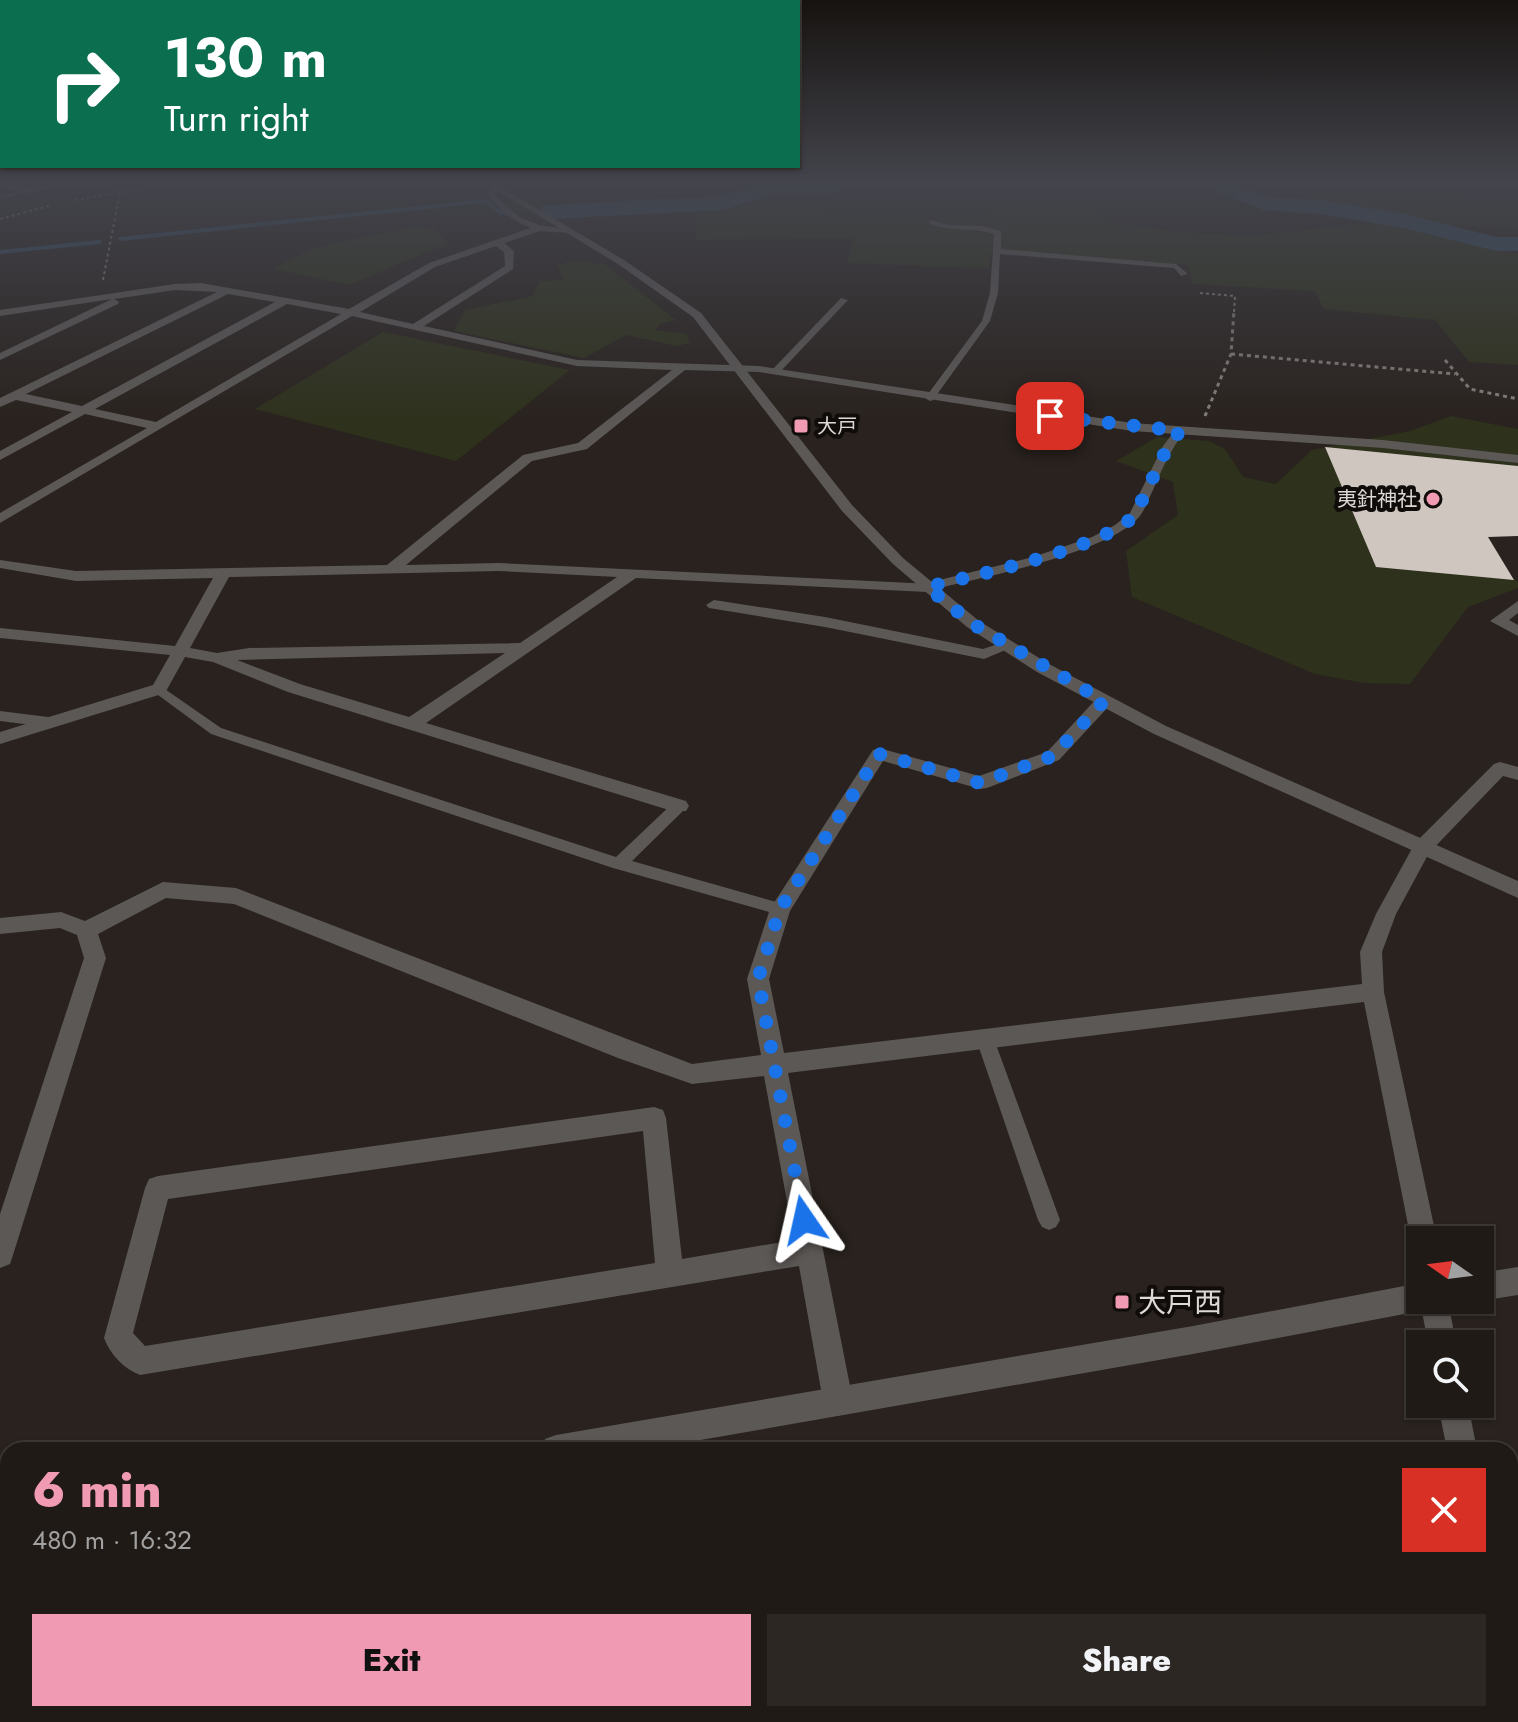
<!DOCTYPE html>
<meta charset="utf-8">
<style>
:root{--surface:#1f1a16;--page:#2c2723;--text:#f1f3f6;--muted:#a1a1a1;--line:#3c3835;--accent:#f19ab3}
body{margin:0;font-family:Jost,"Noto Sans JP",sans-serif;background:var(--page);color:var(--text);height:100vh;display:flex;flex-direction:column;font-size:30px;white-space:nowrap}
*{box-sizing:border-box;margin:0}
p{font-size:26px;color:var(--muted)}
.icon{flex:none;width:44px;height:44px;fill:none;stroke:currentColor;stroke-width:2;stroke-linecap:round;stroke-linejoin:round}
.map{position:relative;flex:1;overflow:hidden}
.drawer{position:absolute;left:0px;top:1442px;width:1518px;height:280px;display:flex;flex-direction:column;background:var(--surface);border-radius:24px 24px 0 0;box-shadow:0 2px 6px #0004,0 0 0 2px var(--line)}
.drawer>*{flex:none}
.top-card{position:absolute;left:0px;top:0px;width:800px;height:168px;box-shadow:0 2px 6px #0004,0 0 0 2px var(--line);background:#0b6e4f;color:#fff;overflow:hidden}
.needle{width:52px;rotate:284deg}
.controls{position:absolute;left:1406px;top:1226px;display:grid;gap:16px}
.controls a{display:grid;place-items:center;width:88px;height:88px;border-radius:0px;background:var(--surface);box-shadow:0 2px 6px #0004,0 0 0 2px var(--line);font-size:40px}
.pin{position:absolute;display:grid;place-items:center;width:68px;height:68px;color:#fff;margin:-34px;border-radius:16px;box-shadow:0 4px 12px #0006}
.me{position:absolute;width:88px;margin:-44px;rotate:349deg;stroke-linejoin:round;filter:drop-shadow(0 0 6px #0008)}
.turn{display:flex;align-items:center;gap:28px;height:168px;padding:0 32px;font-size:36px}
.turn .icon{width:104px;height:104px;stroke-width:2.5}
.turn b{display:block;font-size:56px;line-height:68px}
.round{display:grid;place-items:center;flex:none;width:84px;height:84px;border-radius:0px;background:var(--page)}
.head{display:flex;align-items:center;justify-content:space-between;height:136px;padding:0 32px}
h1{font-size:48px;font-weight:800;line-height:60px;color:var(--accent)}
.cta{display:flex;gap:16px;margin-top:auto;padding:16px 32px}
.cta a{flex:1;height:92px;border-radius:0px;background:var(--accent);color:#111;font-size:32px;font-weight:800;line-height:92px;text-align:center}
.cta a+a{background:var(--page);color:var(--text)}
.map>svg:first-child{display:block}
</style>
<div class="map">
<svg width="1518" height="1722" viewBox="0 0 1518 1722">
<rect width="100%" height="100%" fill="#29221e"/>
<path fill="#2e311c" d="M 1246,183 L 1322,183 L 1391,195 L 1431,189 L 1518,205 L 1518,229 L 1459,226 L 1275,198 Z
M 1028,202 L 1089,204 L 1112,223 L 1180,232 L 1250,236 L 1379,222 L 1437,233 L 1497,252 L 1518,253 L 1518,365 L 1469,362 L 1435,320 L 1324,309 L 1315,291 L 1193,284 L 1188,265 L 992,249 L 989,268 L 847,263 L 854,238 L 696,240 L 696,212 L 759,203 L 940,220 Z
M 413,227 L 434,229 L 448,243 L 349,285 L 274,269 C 313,242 367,237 413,227 Z
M 572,261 L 604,264 L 676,320 L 660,324 L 655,330 L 687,334 L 690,343 L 676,346 L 626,335 L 584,358 L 454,331 L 465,310 L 533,296 L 539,281 L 564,280 L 557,265 Z
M 383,332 L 570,370 L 456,461 L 255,409 Z
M 1451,416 L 1518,429 L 1518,523 L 1473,533 L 1477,554 L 1518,582 L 1518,588 L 1468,607 L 1410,684 L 1364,683 L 1315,674 L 1132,597 L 1126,551 L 1178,515 L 1173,482 L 1116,461 L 1157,437 L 1209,441 L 1225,449 L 1243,477 L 1276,484 L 1312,450 L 1410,431 Z"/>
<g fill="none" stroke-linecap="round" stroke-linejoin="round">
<path stroke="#324f64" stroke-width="4" d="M 739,183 L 769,189
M 120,239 L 485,201 L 501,213 L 508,214
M 0,252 L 100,242"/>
<path fill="#324f64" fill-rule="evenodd" d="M 769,183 L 863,183 L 852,189 L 808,195 L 770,195 L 723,210 L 549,219 L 541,217 L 538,212 L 541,207 L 549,205 L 721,196 Z
M 1204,183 L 1233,183 L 1268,197 L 1321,200 L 1405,214 L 1496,237 L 1518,237 L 1518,251 L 1496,251 L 1404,228 L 1321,214 L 1264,210 L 1207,188 Z"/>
</g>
<path fill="#cfc6c0" d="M 1325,447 L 1518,466 L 1518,536 L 1488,537 L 1514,580 L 1376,567 Z"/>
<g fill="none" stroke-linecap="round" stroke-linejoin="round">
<path stroke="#847e7b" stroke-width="2" stroke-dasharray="3 3" stroke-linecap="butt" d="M 75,200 L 169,184 L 218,183
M 0,219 L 49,206
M 103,280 L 120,192
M 1200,293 L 1235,296 L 1234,312"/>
<path stroke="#847e7b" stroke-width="3" stroke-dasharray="4 4" stroke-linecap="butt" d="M 1231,354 L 1455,374
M 1445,360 L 1470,389 L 1518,399
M 1205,416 L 1231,354 L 1234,310"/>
<path fill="#5c5856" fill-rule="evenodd" d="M 497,184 L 500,186 L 494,194 L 497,198 L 521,218 L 542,226 L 542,230 C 520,228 500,211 487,194 Z
M 29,190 L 29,192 L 0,199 L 0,195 Z
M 930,220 L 948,225 L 982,226 L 1001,231 L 1001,249 L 1176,264 L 1188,274 L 1181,276 L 1174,268 L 1000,254 L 998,293 L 990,321 L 933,400 L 930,401 L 925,398 L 982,321 L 990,293 L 994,234 C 973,227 951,232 930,224 Z
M 841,298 L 848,300 L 778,374 L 772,374 L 772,370 Z
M 1176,429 L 1185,431 C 1171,449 1162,469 1153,490 C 1149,498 1145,510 1139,517 C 1109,553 975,579 927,591 L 921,587 L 923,584 L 1033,557 L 1092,537 L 1115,525 L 1130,513 L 1163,446 Z
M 159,685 L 221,728 L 616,857 L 674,802 L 684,802 L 687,806 L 684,810 L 632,861 L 780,903 L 786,904 L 788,909 L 786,914 L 780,915 L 613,868 L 211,734 L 154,692 L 154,686 Z
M 0,711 L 48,717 L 55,722 L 48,727 L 0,721 Z
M 985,1031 L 992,1033 L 994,1039 L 1060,1220 L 1056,1227 L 1049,1230 L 1042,1227 L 1038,1220 L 976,1039 L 978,1033 Z"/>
<path fill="#5c5856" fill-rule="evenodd" d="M 0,183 L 27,189 L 74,183 L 27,193 L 0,187 Z
M 539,225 L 573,230 L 569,233 L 540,231 L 504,243 L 514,251 L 513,269 L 424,326 L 577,360 L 759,366 L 1132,423 L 1383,440 L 1518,455 L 1518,463 L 1383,448 L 1132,431 L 759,372 L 685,370 L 587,449 L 532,461 L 406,565 L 499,563 L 932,584 L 935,587 L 927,592 L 636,578 L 426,723 L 686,801 L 689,806 L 686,811 L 672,811 L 288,692 L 213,662 L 185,657 L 165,693 L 0,744 L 0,732 L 153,685 L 170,655 L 0,638 L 0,628 L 175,646 L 213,578 L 76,581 L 0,568 L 0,560 L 76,571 L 387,565 L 523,455 L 578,443 L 672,370 L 577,366 L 352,316 L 0,523 L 0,513 L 147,428 L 85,414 L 0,460 L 0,451 L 72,412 L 16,400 L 0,407 L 0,398 L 217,292 L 175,290 L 114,299 L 119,302 L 118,304 L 0,360 L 0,353 L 112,299 L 0,316 L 0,310 L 175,284 L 201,283 L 349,309 L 429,263 ZM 496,246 L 504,252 L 505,266 L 413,324 L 360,312 L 435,267 ZM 228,294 L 275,302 L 82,406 L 26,394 ZM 287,304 L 341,314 L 156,422 L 95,409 ZM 499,571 L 617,577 L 520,643 L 249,648 L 217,653 L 190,648 L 229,577 ZM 505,653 L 409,717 L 300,684 L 237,660 Z
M 714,600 L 825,617 L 983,649 L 1007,641 L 1015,646 L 984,659 L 825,627 L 709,608 L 706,605 Z
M 1518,601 L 1518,613 L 1509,620 L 1518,625 L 1518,636 L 1490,621 Z
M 1104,695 L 1113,701 L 1110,705 L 1059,760 L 987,788 L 980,789 L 883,761 L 790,911 L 769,979 L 784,1053 L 1362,984 L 1360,952 L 1376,914 L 1415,843 L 1494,764 L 1500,762 L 1518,767 L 1518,780 L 1503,776 L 1429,853 L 1396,914 L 1382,952 L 1384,992 L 1437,1240 L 1420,1240 L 1420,1252 L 1415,1249 L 1411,1240 L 1364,1002 L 788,1073 L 853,1401 L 848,1411 L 838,1416 L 828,1411 L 823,1401 L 799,1266 L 140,1375 C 124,1369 110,1354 104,1338 L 145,1188 L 149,1179 L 158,1176 L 654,1107 L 663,1110 L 666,1118 L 682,1259 L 794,1240 L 764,1076 L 692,1084 L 618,1058 L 234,904 L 166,898 L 98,934 L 106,958 L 13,1255 L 10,1264 L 0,1268 L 0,1214 L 84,958 L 77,935 L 60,928 L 0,934 L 0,918 L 61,912 L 85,921 L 163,882 L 236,888 L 692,1064 L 761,1055 L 747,979 L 770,909 L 873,750 L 879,748 L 979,776 L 1047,752 L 1098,697 ZM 643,1131 L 655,1263 L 145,1346 L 133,1333 L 168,1199 Z
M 1420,1300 L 1448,1300 L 1456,1344 L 1428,1344 Z
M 1438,1404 L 1468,1404 L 1477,1450 L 1447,1450 Z
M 1510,1698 L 1518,1702 L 1518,1722 L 1490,1722 L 1489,1714 L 1510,1714 Z
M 885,1714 L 919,1714 L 921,1722 L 885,1722 Z
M 1168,1714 L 1202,1714 L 1205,1722 L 1169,1722 Z"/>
<path fill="#5c5856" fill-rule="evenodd" d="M 485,183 L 494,183 L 624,260 L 701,313 L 852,505 L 903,558 L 979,621 L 1049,664 L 1166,726 L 1518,881 L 1518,898 L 1154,734 L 1037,672 L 967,627 L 893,564 L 842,511 L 693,317 L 618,264 Z
M 1518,1267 L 1518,1295 L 1480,1301 L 1478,1300 L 1480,1273 Z
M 1420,1283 L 1420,1300 L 1433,1300 L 1430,1307 L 1420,1311 L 1193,1354 L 643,1450 L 541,1450 L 545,1439 L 556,1435 L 1193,1326 Z
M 8,1530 L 8,1562 L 0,1563 L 0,1531 Z
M 596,1714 L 630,1714 L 631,1722 L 595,1722 Z"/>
</g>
<linearGradient id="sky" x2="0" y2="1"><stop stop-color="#171310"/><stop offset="0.43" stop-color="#43444c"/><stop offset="1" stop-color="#43444c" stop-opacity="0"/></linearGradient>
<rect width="1518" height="424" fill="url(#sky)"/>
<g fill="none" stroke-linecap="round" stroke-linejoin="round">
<path stroke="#1a73e8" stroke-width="14" stroke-dasharray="0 25.2" d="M 804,1220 L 758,979 L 780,909 L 879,754 L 980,783 L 1053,756 L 1104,701 L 973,624 L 927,587 C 976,575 1102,549 1135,515 L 1168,446 L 1180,431 L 1050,416"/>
</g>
<g fill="#f19ab3" stroke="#0f0c0a" stroke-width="3">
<rect x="793" y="418" width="16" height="16" rx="4"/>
<circle cx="1433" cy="499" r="8"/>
<rect x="1114" y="1294" width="16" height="16" rx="4"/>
</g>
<g text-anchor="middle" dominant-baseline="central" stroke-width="8" stroke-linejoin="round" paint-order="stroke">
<g font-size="20" fill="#ded9d6" stroke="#0f0c0a" text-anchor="start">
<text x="817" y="426">大戸</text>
<text x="1417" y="499" text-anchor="end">夷針神社</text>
</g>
<g font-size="28" fill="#ded9d6" stroke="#0f0c0a" text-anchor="start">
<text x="1138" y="1302">大戸西</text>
</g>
</g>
</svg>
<div class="controls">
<a><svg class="needle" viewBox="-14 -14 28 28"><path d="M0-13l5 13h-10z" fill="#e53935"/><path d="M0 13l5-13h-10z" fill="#a1a1a1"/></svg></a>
<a><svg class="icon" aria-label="search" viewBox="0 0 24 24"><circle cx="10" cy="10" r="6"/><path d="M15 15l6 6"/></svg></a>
</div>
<div class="pin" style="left:1050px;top:416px;background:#d93025"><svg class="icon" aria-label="arrive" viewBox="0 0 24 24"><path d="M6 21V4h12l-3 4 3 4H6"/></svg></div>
<svg class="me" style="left:804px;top:1220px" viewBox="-20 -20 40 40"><path d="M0-17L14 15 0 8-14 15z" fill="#1a73e8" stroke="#fff" stroke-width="4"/></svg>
<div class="top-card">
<div class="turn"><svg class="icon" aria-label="right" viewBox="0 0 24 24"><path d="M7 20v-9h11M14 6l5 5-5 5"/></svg><div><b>130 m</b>Turn right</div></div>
</div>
<section class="drawer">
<div class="head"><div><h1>6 min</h1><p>480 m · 16:32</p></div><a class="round" style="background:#d93025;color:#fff"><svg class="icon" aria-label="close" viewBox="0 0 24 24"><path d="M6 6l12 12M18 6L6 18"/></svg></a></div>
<div class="cta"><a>Exit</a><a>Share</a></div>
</section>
</div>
